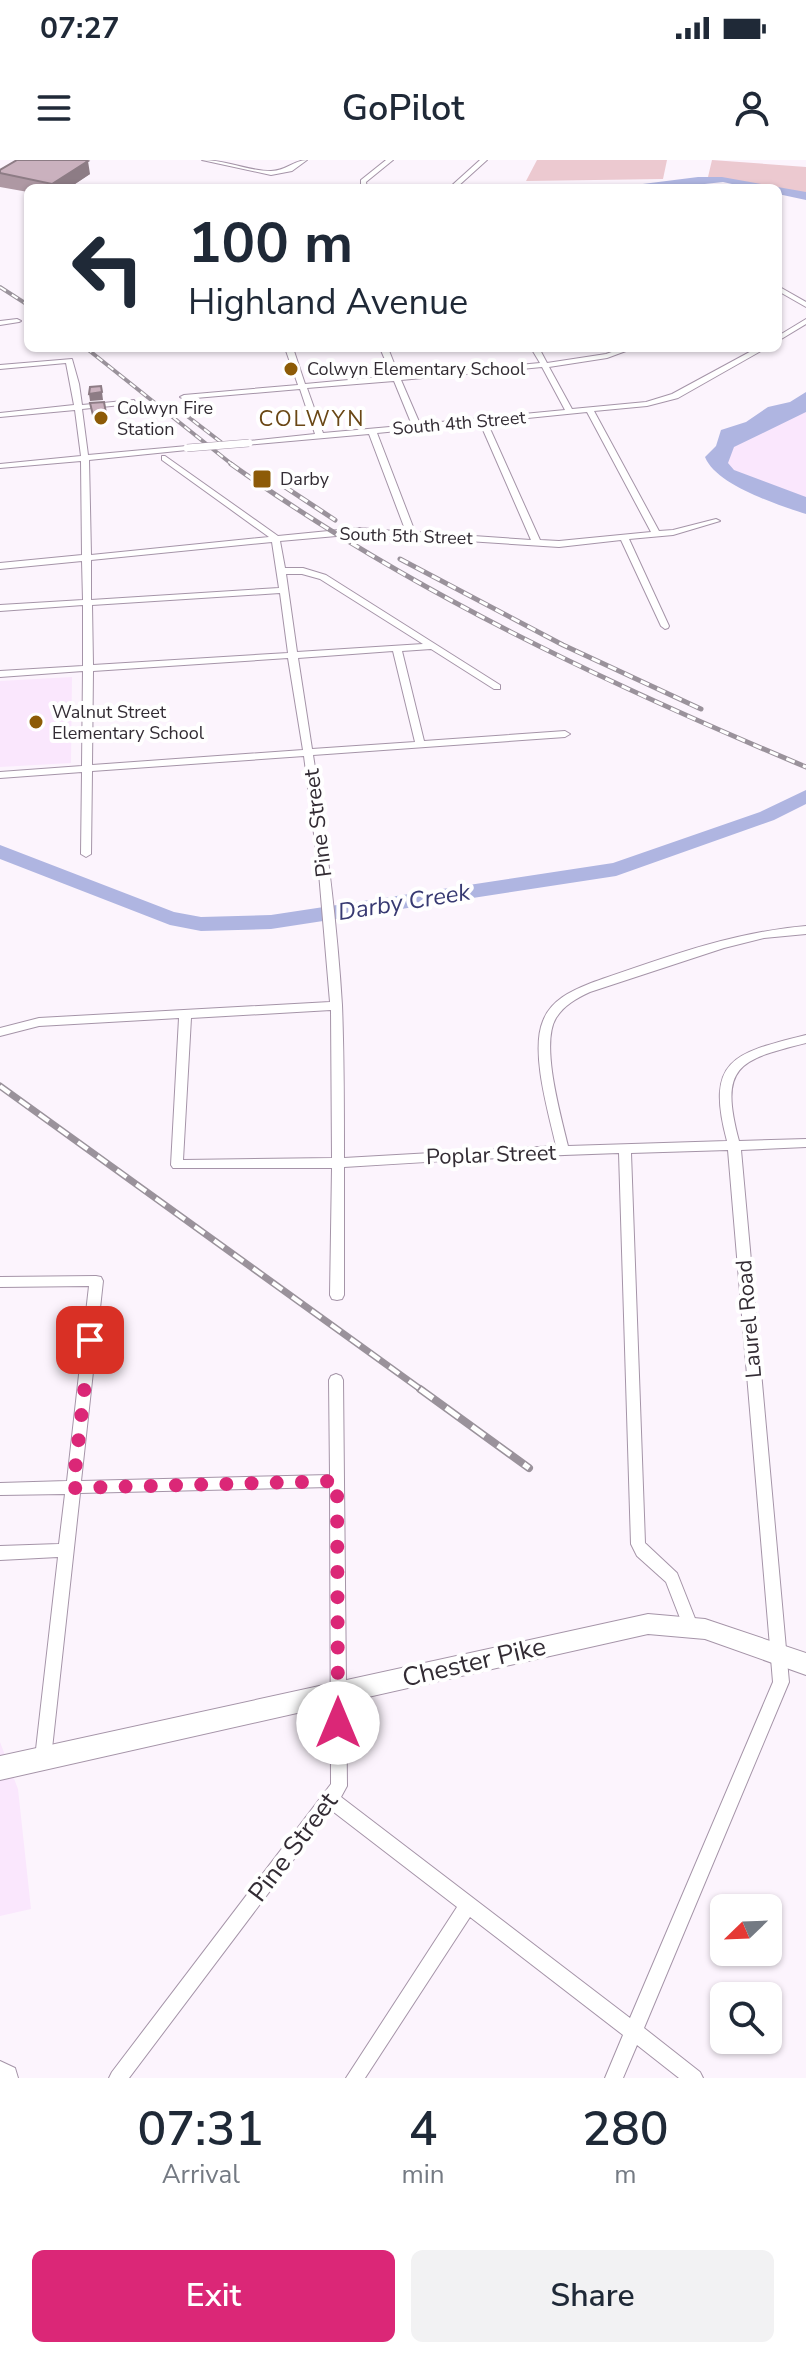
<!DOCTYPE html>
<style>
:root{--surface:#fff;--page:#f2f2f3;--text:#1f2937;--muted:#747a83;--accent:#db2777}
body{margin:0;font-family:"Nunito Sans",sans-serif;background:var(--page);color:var(--text);height:100vh;display:flex;flex-direction:column;font-size:30px;white-space:nowrap}
*{box-sizing:border-box;margin:0}
p{font-size:26px;color:var(--muted)}
.icon{flex:none;width:44px;height:44px;fill:none;stroke:currentColor;stroke-width:2;stroke-linecap:round;stroke-linejoin:round}
.map{position:relative;height:1918px;overflow:hidden}
.details{display:flex;flex-direction:column;background:var(--surface);flex:1}
.details>*{flex:none}
.top-card{position:absolute;left:24px;top:24px;width:758px;height:168px;border-radius:12px;box-shadow:0 2px 6px #0004;background:#fff;color:var(--text);overflow:hidden}
.needle{width:52px;rotate:247deg}
.buttons{position:absolute;left:710px;top:1734px;display:grid;gap:16px}
.buttons a{display:grid;place-items:center;width:72px;height:72px;border-radius:12px;background:var(--surface);box-shadow:0 2px 6px #0004;font-size:40px}
.pin{position:absolute;display:grid;place-items:center;width:68px;height:68px;color:#fff;margin:-34px;border-radius:16px;box-shadow:0 4px 12px #0006}
.me{position:absolute;width:88px;margin:-44px;rotate:0deg;stroke-linejoin:round;filter:drop-shadow(0 0 6px #0008)}
.turn{display:flex;align-items:center;gap:28px;height:168px;padding:0 32px;font-size:36px}
.turn .icon{width:104px;height:104px;stroke-width:2.5}
.turn b{display:block;font-size:56px;line-height:68px}
.eta{display:flex;justify-content:space-evenly;align-items:center;height:136px;text-align:center}
.eta b{font-size:48px;font-weight:600;line-height:56px}
.primary-button{display:flex;gap:16px;margin-top:auto;padding:16px 32px}
.primary-button a{flex:1;height:92px;border-radius:12px;background:var(--accent);color:#fff;font-size:32px;font-weight:600;line-height:92px;text-align:center}
.primary-button a+a{background:var(--page);color:var(--text)}
.status{display:flex;justify-content:space-between;align-items:center;height:56px;padding:0 40px;background:var(--surface);direction:ltr}
.status svg{height:22px;fill:currentColor}
header{display:flex;justify-content:space-between;align-items:center;height:104px;padding:0 32px;background:var(--surface);font-size:36px;font-weight:600}
.map>svg:first-child{display:block}
</style>
<div class="status"><b>07:27</b><svg viewBox="0 0 49 12"><path d="M0 12V9h3v3zM5 12V6h3v6zM10 12V3h3v9zM15 12V0h3v12zM26 1h20v11H26zM47 4h2v5h-2z"/></svg></div>
<header><svg class="icon" aria-label="menu" viewBox="0 0 24 24"><path d="M4 6h16M4 12h16M4 18h16"/></svg>GoPilot<svg class="icon" aria-label="person" viewBox="0 0 24 24"><circle cx="12" cy="8" r="4"/><path d="M4 21q1-7 8-7t8 7"/></svg></header>
<div class="map">
<svg width="806" height="1918" viewBox="0 0 806 1918">
<rect width="100%" height="100%" fill="#fcf4fd"/>
<path fill="#fae7fd" d="M 806,238 L 806,350 L 729,309 L 714,296 Z
M 72,517 L 71,603 L 0,607 L 0,521 Z
M 0,1582 L 18,1629 L 31,1749 L 0,1756 Z"/>
<path fill="#ecc9d0" d="M 537,0 L 667,0 L 663,19 L 526,21 Z
M 712,0 L 806,7 L 806,34 L 708,17 Z"/>
<path fill="#afb5e1" d="M 698,17 L 722,17 L 806,32 L 806,40 L 778,34 L 778,28 L 750,28 L 723,22 L 668,28 L 611,28 Z
M 806,232 L 806,252 L 734,287 L 728,303 L 734,310 L 806,337 L 806,354 C 778,345 716,325 705,297 L 716,286 L 721,270 L 746,262 L 768,247 L 790,242 Z"/>
<g fill="none" stroke-linecap="round" stroke-linejoin="round">
<path fill="#afb5e1" fill-rule="evenodd" d="M 806,630 L 806,644 L 774,660 L 616,716 L 271,769 L 201,771 L 170,765 L 0,699 L 0,685 L 174,752 L 201,757 L 271,755 L 613,703 L 760,652 Z"/>
<g stroke="#a594a8" stroke-width="2">
<path id="minor" d="M 202,0 C 226,0 248,11 271,11 C 286,11 294,0 307,0 L 292,11 L 271,15 Z
M 386,0 L 393,0 L 366,22 L 367,28 L 361,28 L 361,20 Z
M 480,0 L 487,0 L 456,28 L 449,28 Z
M 778,126 L 806,142 L 806,147 L 778,131 Z
M 17,159 L 21,161 L 19,162 L 0,165 L 0,161 Z
M 806,159 L 806,164 L 778,181 L 778,176 Z
M 285,188 L 293,188 L 305,224 L 392,216 L 380,188 L 388,188 L 399,216 L 540,203 L 531,188 L 539,188 L 547,203 L 606,194 L 623,188 L 634,188 L 607,198 L 549,207 L 572,249 L 646,242 L 672,234 L 757,188 L 766,188 L 678,238 L 647,246 L 594,251 L 659,371 L 673,370 L 716,359 L 720,361 L 673,375 L 629,379 L 669,466 L 668,468 L 665,469 L 661,466 L 621,380 L 559,387 L 359,374 L 280,381 L 285,408 L 303,408 L 326,415 L 500,525 L 500,529 L 494,529 L 431,489 L 402,491 L 424,581 L 565,571 L 570,574 L 565,577 L 313,595 C 326,678 337,761 342,845 C 344,896 344,947 344,998 L 556,986 C 549,954 530,892 543,861 C 551,840 571,831 591,823 C 660,799 732,772 806,766 L 806,774 L 764,778 L 724,788 L 590,832 C 577,838 564,845 556,858 C 540,884 561,956 568,986 L 727,981 C 705,899 734,893 806,875 L 806,883 C 738,900 719,906 739,981 L 806,979 L 806,987 L 741,990 L 789,1522 L 644,1868 L 700,1912 L 703,1918 L 679,1918 L 637,1885 L 623,1918 L 605,1918 L 623,1875 L 470,1757 L 365,1918 L 346,1918 L 457,1747 L 331,1650 L 129,1918 L 109,1918 L 112,1912 L 331,1624 L 330,1327 L 80,1333 L 51,1598 L 49,1603 L 43,1606 L 37,1603 L 35,1598 L 58,1397 L 0,1400 L 0,1386 L 59,1384 L 65,1334 L 0,1335 L 0,1323 L 67,1321 L 89,1126 L 0,1127 L 0,1117 L 96,1116 L 101,1117 L 103,1121 L 81,1321 L 330,1315 L 329,1220 L 331,1216 L 336,1214 L 341,1216 L 343,1220 L 347,1626 L 341,1637 L 630,1858 L 773,1522 L 728,990 L 631,993 L 645,1383 L 677,1413 L 698,1466 L 695,1471 L 690,1473 L 685,1471 L 666,1422 L 637,1396 L 631,1384 L 619,993 C 528,996 436,1001 344,1007 L 344,1135 L 342,1139 L 337,1140 L 332,1139 L 330,1135 L 332,1008 L 173,1008 L 171,1005 L 179,858 L 39,866 L 0,876 L 0,868 L 39,858 L 330,842 L 319,713 L 304,596 L 92,611 L 91,694 L 86,697 L 81,694 L 82,612 L 0,618 L 0,612 L 82,606 L 83,511 L 0,517 L 0,511 L 83,506 L 83,445 L 0,451 L 0,445 L 83,440 L 82,401 L 0,409 L 0,403 L 82,395 L 81,301 L 0,308 L 0,304 L 81,296 L 75,250 L 0,257 L 0,253 L 74,245 L 66,203 L 0,209 L 0,205 L 72,199 L 79,224 L 82,245 L 134,240 L 135,242 L 131,244 L 82,249 L 88,295 L 187,286 L 191,288 L 187,290 L 89,300 L 91,395 L 269,377 L 162,300 L 162,296 L 165,296 L 278,376 L 359,368 L 406,372 L 369,274 L 246,285 L 245,283 L 249,281 L 315,274 L 300,229 L 184,239 L 180,237 L 184,235 L 298,225 ZM 542,207 L 565,250 L 420,264 L 401,220 ZM 394,221 L 412,265 L 323,273 L 307,228 ZM 587,252 L 651,372 L 559,381 L 540,380 L 487,262 ZM 480,263 L 531,380 L 415,372 L 377,273 ZM 272,382 L 279,428 L 91,440 L 91,400 ZM 286,414 L 302,414 L 320,419 L 423,484 L 297,492 ZM 280,433 L 288,493 L 93,505 L 92,445 ZM 393,491 L 415,582 L 312,589 L 298,498 ZM 288,498 L 303,590 L 92,605 L 93,511 ZM 331,850 L 332,998 L 183,1000 L 191,858 Z"/>
</g>
<g stroke="#a594a8" stroke-width="2">
<path id="primary" d="M 648,1454 L 705,1459 L 806,1493 L 806,1515 L 705,1479 L 648,1474 L 0,1620 L 0,1596 Z
M 0,1901 L 15,1908 L 18,1918 L 0,1918 Z"/>
</g>
<use href="#minor" fill="#fff" fill-rule="evenodd"/>
<use href="#primary" fill="#fff" fill-rule="evenodd"/>
<g stroke="#9a929b" stroke-width="4">
<path id="rail-far3" d="M 0,127 L 28,145
M 86,188 L 234,306
M 182,252 L 226,286"/>
</g>
<g stroke="#9a929b" stroke-width="5">
<path id="rail-far2" d="M 231,304 C 409,431 606,523 806,607
M 285,327 L 335,360
M 400,399 L 563,485 L 701,549"/>
</g>
<g stroke="#9a929b" stroke-width="7">
<path id="rail-far1" d="M 0,926 L 423,1231"/>
</g>
<g stroke="#9a929b" stroke-width="8">
<path id="rail" d="M 420,1229 L 529,1308"/>
</g>
<use href="#rail-far3" stroke="#fff" stroke-width="2" stroke-dasharray="7" stroke-linecap="butt"/>
<use href="#rail-far2" stroke="#fff" stroke-width="3" stroke-dasharray="9" stroke-linecap="butt"/>
<use href="#rail-far1" stroke="#fff" stroke-width="4" stroke-dasharray="12" stroke-linecap="butt"/>
<use href="#rail" stroke="#fff" stroke-width="5" stroke-dasharray="16" stroke-linecap="butt"/>
<g stroke="#a594a8" stroke-width="8" stroke-linecap="butt">
<path id="minor-bridge" d="M 187,288 L 249,283"/>
</g>
<use href="#minor-bridge" stroke="#fff" stroke-width="7"/>
</g>
<path fill="#ae98a3" d="M 0,10 L 90,14 L 69,28 L 28,28 L 28,32 L 0,27 Z
M 104,242 L 107,261 L 94,262 L 90,243 Z"/>
<path fill="#8d7c85" d="M 88,1 L 90,14 L 69,28 L 53,28 L 52,24 Z
M 102,232 L 103,240 L 90,241 L 89,234 Z"/>
<path fill="#cab1be" stroke="#8d7c85" stroke-width="2" d="M 17,0 L 85,0 L 88,1 L 52,24 L 0,13 L 0,10 Z
M 101,226 L 102,232 L 89,234 L 90,227 Z
M 104,242 L 106,253 L 93,255 L 90,243 Z"/>
<g fill="none" stroke-linecap="round" stroke-linejoin="round">
<path stroke="#db2777" stroke-width="14" stroke-dasharray="0 25.2" d="M 90,1180 L 73,1328 L 337,1321 L 338,1563"/>
</g>
<g fill="#8d5b07" stroke="#fff" stroke-width="3">
<circle cx="291" cy="209" r="8"/>
<circle cx="101" cy="258" r="8"/>
<rect x="252" y="309" width="20" height="20" rx="4"/>
<circle cx="36" cy="562" r="8"/>
</g>
<g text-anchor="middle" dominant-baseline="central" stroke-width="8" stroke-linejoin="round" paint-order="stroke">
<g font-size="18" fill="#332c34" stroke="#fff" text-anchor="start">
<text x="307" y="209">Colwyn Elementary School</text>
<text x="117" y="248">Colwyn Fire<tspan x="117" dy="21">Station</tspan></text>
<text x="280" y="319">Darby</text>
<text x="52" y="552">Walnut Street<tspan x="52" dy="21">Elementary School</tspan></text>
</g>
<g font-size="18" fill="#332c34" stroke="#fff">
<text transform="translate(459 263) rotate(-5)">South 4th Street</text>
<text transform="translate(406 376) rotate(2)">South 5th Street</text>
</g>
<g font-size="22" letter-spacing="2" fill="#6a4715" stroke="#fff">
<text x="312" y="259">COLWYN</text>
</g>
<g font-size="22" fill="#332c34" stroke="#fff">
<text transform="translate(318 663) rotate(-97)">Pine Street</text>
<text transform="translate(491 995) rotate(-2)">Poplar Street</text>
<text transform="translate(749 1159) rotate(-95)">Laurel Road</text>
</g>
<g font-size="24" font-style="italic" fill="#383a72" stroke="#fff">
<text transform="translate(404 742) rotate(-9)">Darby Creek</text>
</g>
<g font-size="26" fill="#332c34" stroke="#fff">
<text transform="translate(474 1502) rotate(-13)">Chester Pike</text>
<text transform="translate(293 1687) rotate(-53)">Pine Street</text>
</g>
</g>
</svg>
<div class="buttons">
<a><svg class="needle" viewBox="-14 -14 28 28"><path d="M0-13l5 13h-10z" fill="#e53935"/><path d="M0 13l5-13h-10z" fill="#747a83"/></svg></a>
<a><svg class="icon" aria-label="search" viewBox="0 0 24 24"><circle cx="10" cy="10" r="6"/><path d="M15 15l6 6"/></svg></a>
</div>
<div class="pin" style="left:90px;top:1180px;background:#d93025"><svg class="icon" aria-label="arrive" viewBox="0 0 24 24"><path d="M6 21V4h12l-3 4 3 4H6"/></svg></div>
<svg class="me" style="left:338px;top:1563px" viewBox="-20 -20 40 40"><circle r="19" fill="#fff"/><path d="M0-13L10 11 0 6-10 11z" fill="#db2777"/></svg>
<div class="top-card">
<div class="turn"><svg class="icon" aria-label="left" viewBox="0 0 24 24"><path d="M17 20v-9H6M10 6l-5 5 5 5"/></svg><div><b>100 m</b>Highland Avenue</div></div>
</div>
</div>
<section class="details">
<div class="eta">
<div><b>07:31</b><p>Arrival</p></div>
<div><b>4</b><p>min</p></div>
<div><b>280</b><p>m</p></div>
</div>
<div class="primary-button"><a>Exit</a><a>Share</a></div>
</section>
